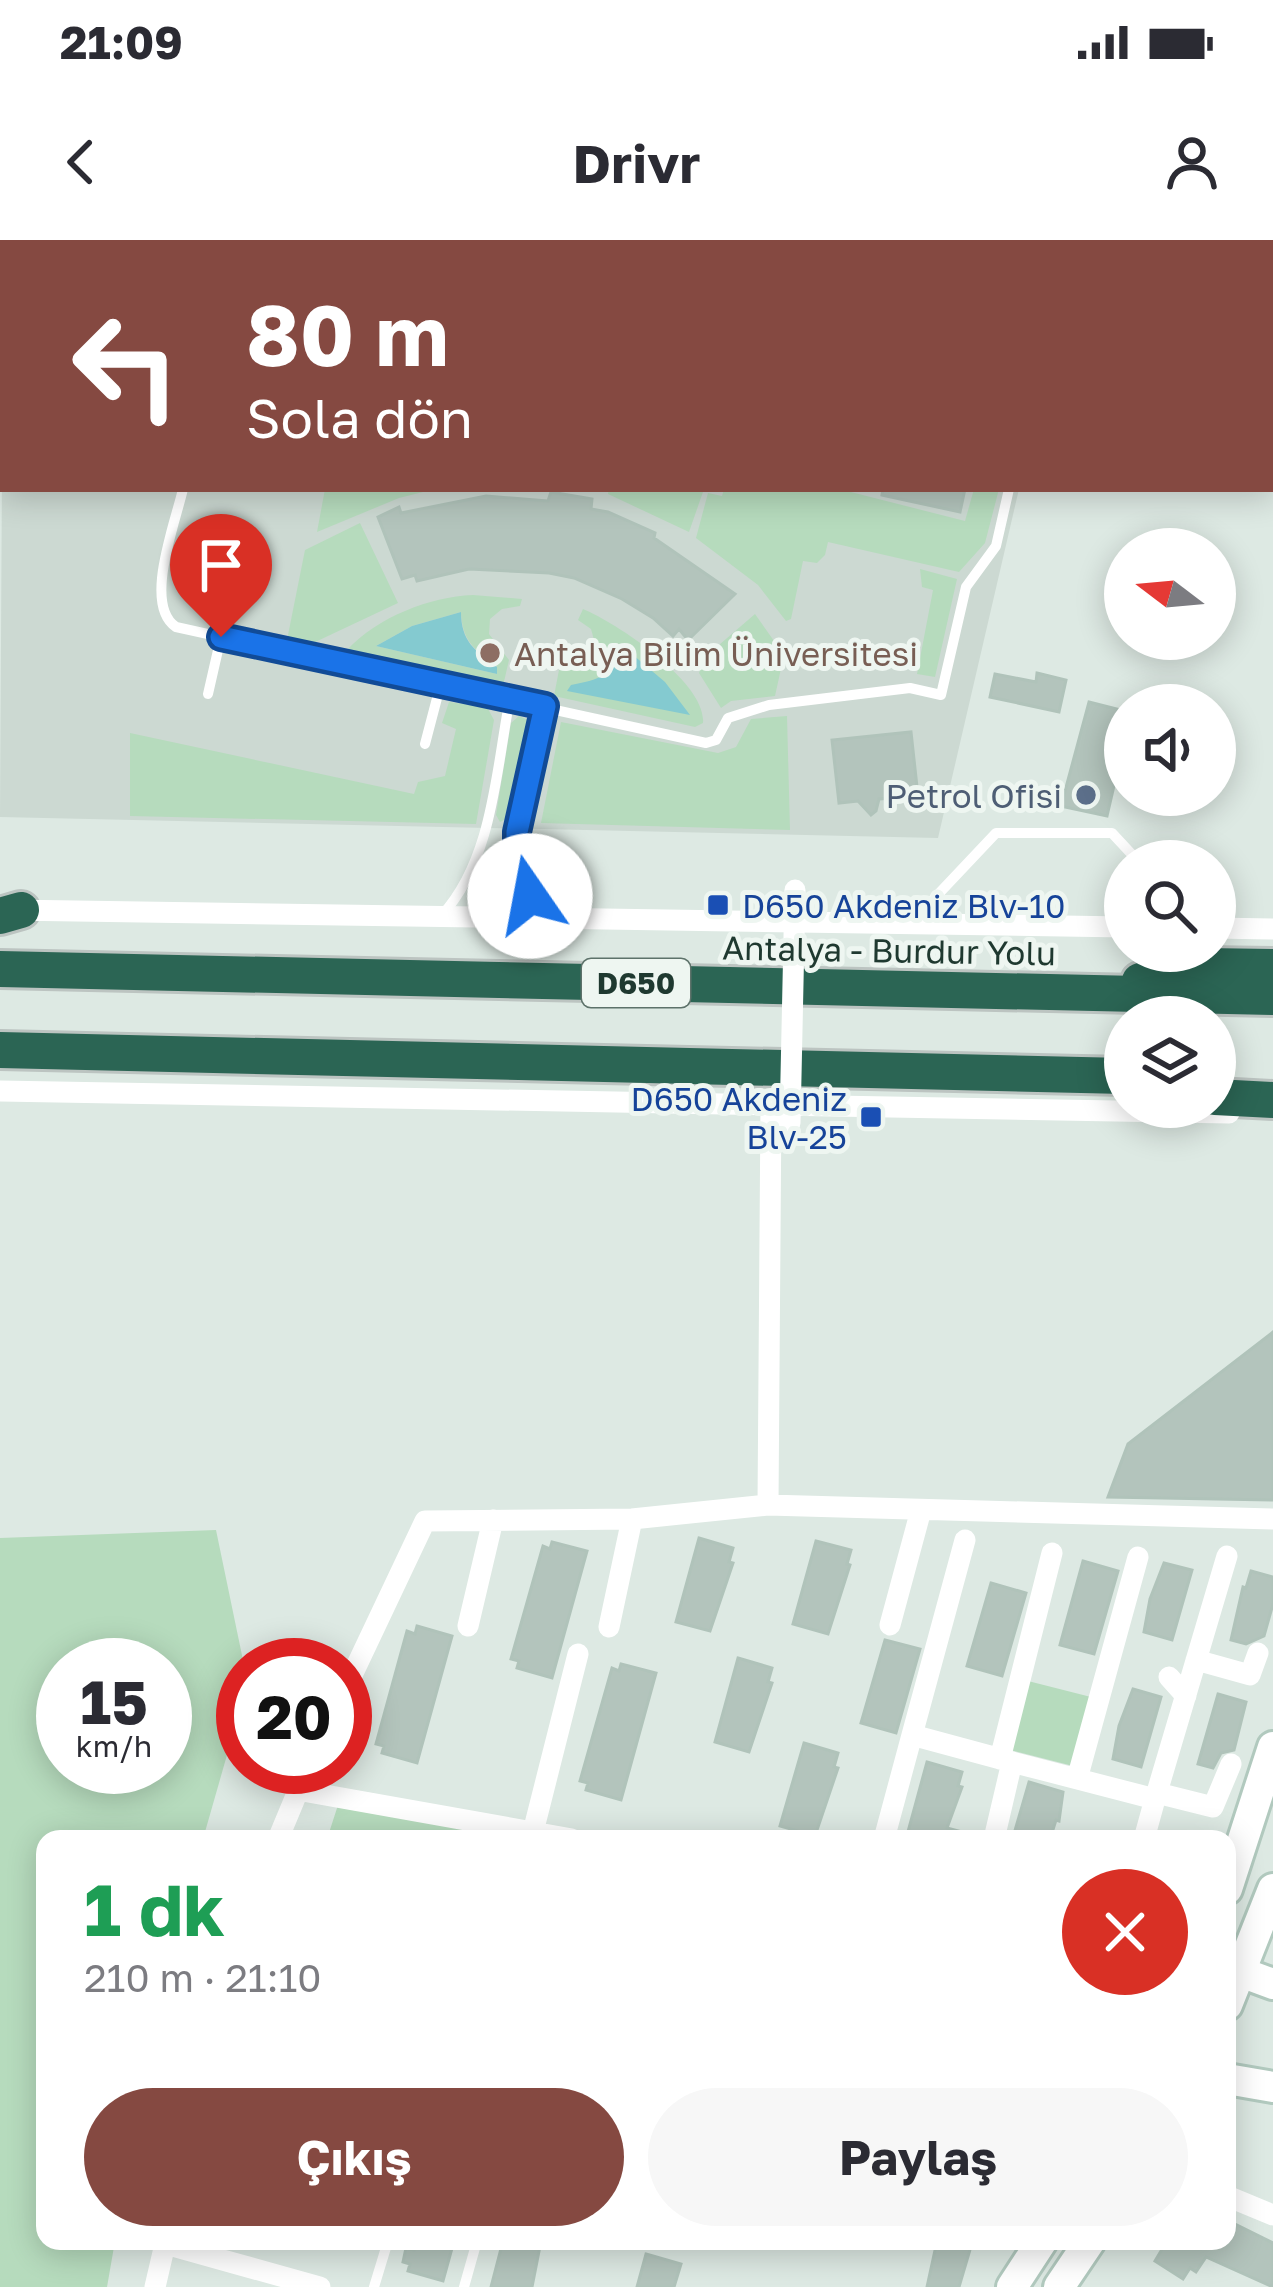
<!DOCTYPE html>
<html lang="tr">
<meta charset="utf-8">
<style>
:root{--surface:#fff;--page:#f7f7f7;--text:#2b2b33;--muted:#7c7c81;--accent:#854941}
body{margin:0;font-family:"Golos Text",sans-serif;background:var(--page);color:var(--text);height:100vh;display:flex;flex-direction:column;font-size:45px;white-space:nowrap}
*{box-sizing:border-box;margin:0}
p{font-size:39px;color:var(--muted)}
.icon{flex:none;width:66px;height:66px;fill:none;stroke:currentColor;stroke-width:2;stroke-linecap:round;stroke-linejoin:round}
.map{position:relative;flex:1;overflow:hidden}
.side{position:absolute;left:36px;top:1590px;width:1200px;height:420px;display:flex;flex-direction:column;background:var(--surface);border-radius:24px;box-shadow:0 6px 30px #0003}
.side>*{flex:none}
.hud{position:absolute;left:0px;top:0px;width:1275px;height:252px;box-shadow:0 6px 30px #0003;background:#854941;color:#fff;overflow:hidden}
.needle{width:78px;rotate:286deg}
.fabs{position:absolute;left:1104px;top:288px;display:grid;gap:24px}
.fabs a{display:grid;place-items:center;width:132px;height:132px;border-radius:50%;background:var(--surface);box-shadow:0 6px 30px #0003;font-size:60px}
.speed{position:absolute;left:36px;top:1398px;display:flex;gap:24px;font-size:60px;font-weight:700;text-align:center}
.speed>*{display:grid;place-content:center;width:156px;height:156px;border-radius:50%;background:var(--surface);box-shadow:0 6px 30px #0003;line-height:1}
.speed small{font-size:30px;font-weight:400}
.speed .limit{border:18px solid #d22;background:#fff;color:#111}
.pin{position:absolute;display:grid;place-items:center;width:102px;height:102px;color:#fff;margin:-123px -51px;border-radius:50% 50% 50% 0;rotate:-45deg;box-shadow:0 0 12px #0007}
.pin .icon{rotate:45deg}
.me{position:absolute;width:132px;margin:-66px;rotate:348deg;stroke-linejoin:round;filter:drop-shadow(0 0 9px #0008)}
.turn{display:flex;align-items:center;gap:42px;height:252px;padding:0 48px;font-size:54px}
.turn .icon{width:156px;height:156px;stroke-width:2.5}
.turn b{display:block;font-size:84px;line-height:102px}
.round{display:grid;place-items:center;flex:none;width:126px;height:126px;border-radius:63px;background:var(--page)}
.summary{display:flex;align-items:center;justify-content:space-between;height:204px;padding:0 48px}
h1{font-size:72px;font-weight:700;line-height:90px;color:#1e9e55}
.primary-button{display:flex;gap:24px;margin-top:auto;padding:24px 48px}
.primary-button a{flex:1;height:138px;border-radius:72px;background:var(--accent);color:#fff;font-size:48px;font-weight:700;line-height:138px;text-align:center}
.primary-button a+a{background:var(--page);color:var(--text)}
.status{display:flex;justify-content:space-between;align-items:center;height:84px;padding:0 60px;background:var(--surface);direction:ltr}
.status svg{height:33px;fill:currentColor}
header{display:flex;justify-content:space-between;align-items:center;height:156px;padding:0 48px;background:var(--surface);font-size:54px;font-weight:700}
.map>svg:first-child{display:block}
</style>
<div class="status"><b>21:09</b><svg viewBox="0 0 49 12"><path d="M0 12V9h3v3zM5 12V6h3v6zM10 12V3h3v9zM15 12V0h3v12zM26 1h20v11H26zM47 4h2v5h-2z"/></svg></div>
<header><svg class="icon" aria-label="back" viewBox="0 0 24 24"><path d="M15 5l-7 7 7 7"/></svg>Drivr<svg class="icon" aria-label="person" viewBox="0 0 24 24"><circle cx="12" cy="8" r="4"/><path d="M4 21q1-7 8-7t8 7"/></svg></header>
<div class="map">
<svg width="1273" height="2047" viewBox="0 0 1273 2047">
<rect width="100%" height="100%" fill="#dde9e3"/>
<path fill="#ccd9d2" d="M 28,0 L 1077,0 L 27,3 Z
M 3,51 L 3,249 L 1019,249 L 938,598 L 0,577 Z"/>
<path fill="#b6dbbd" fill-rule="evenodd" d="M 325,249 L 435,249 L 399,258 L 317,292 Z
M 609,249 L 704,249 L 689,292 L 608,254 Z
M 724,249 L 839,249 L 965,281 L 974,249 L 999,249 L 985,303 L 959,332 L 828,302 L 825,315 L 817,323 L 803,321 L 791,379 L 786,381 L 758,345 L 696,298 L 708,253 L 722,256 Z
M 360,283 L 398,363 L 311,404 L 287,400 L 305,310 Z
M 920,329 L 957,339 L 935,437 L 917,434 L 933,350 L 922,347 Z
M 473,355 L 522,359 L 520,366 L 502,369 L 490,379 L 489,394 L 509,420 L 503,446 L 347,410 C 378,377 429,357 473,355 ZM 461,372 C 462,401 475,410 497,427 L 497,434 L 376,406 L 412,386 Z
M 583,369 C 617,383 707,443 703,483 L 695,487 L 554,456 L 559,430 L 584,423 L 596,407 L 591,389 L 578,380 Z
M 755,374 L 784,415 L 775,456 L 731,461 L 721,468 L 699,433 L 705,417 Z
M 449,462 L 487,467 L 494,480 L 476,584 L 130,576 L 130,493 L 414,554 L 418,542 L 445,536 L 456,489 L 442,483 Z
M 519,476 L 528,480 L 528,487 L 506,579 L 500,582 L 496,575 L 511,483 Z
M 787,476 L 790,590 L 541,583 L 561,482 L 718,513 L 736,507 L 751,479 Z
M 216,1290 L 244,1425 L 243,1459 L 203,1599 L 45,1599 L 45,2001 L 115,2001 L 107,2047 L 0,2047 L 0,1298 ZM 63,1425 L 165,1425 L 165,1527 L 63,1527 Z
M 1028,1441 L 1091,1457 L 1073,1526 L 1010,1510 Z
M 338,1565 L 521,1599 L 327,1599 Z"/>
<path fill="#84cad0" d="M 461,372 C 461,401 475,411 497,427 L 497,434 L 376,406 L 412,386 Z
M 626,409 L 665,442 L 690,475 L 567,451 L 571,445 C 598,440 614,435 626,409 Z"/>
<path fill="#b3c4bc" stroke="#b0c3ba" stroke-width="3" d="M 883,249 L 965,249 L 960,272 L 882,255 Z
M 551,252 L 592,259 L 591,269 L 608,272 L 655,293 L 654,298 L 735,354 L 688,400 L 679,389 L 673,396 L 653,378 L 622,359 L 574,338 L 549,333 L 469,329 L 417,341 L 415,335 L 402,339 L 378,277 L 399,267 L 401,273 L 486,256 L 548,261 Z
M 1037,433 L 1066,440 L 1059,472 L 990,457 L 995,434 L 1036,442 Z
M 1089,462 L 1125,471 L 1118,510 L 1122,511 L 1107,576 L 1061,566 Z
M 911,492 L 918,556 L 879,559 L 876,571 L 871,575 L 858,561 L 839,563 L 832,500 Z
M 1273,1092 L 1273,1260 L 1108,1257 L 1128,1204 Z
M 699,1298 L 733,1308 L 729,1322 L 733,1323 L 710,1391 L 676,1382 Z
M 816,1301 L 851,1310 L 847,1324 L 850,1325 L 828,1394 L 793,1384 Z
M 552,1302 L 587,1311 L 552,1438 L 517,1428 L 519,1421 L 511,1419 L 543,1306 L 550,1309 Z
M 1083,1321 L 1118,1331 L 1094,1414 L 1060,1405 Z
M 1164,1323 L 1192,1330 L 1172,1400 L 1144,1392 L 1150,1359 Z
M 1251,1331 L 1273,1337 L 1273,1364 L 1264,1396 L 1246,1404 L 1231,1400 L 1243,1347 L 1246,1348 Z
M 991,1343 L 1026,1353 L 1002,1436 L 967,1426 Z
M 417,1386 L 452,1396 L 417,1523 L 382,1513 L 384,1506 L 376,1504 L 407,1391 L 415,1394 Z
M 885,1400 L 920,1409 L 896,1493 L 861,1483 Z
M 738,1418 L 772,1428 L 768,1442 L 772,1443 L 749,1512 L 715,1502 Z
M 621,1424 L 656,1433 L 621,1560 L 586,1550 L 588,1543 L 580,1541 L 612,1428 L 619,1431 Z
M 1133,1449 L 1161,1457 L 1141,1527 L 1113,1519 L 1119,1486 Z
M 1218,1454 L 1246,1462 L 1234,1510 L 1221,1513 L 1213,1528 L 1198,1524 Z
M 804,1503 L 838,1513 L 834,1527 L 838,1528 L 815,1596 L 780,1586 Z
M 927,1522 L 962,1532 L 958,1546 L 962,1547 L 947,1588 L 973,1595 L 973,1599 L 906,1599 Z
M 1029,1542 L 1063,1552 L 1059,1581 L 1056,1580 L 1050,1599 L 1016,1599 L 1014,1594 Z
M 1237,1985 L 1273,2003 L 1273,2047 L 1206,2017 L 1196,2032 L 1190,2028 L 1183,2039 L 1155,2021 L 1167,2001 L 1227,2001 L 1227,1990 L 1233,1993 Z
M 417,2001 L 454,2001 L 443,2041 L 408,2031 L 410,2024 L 403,2022 L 406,2008 L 414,2010 Z
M 503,2001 L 541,2001 L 532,2047 L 491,2047 Z
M 937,2001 L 972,2003 L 959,2047 L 927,2047 Z
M 646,2014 L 681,2024 L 674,2047 L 637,2047 Z"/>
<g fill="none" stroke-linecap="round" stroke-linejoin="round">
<g stroke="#b1c9be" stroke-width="36">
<path id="secondary" d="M 1227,1649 L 1273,1507
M 1227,1727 L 1273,1744
M 1227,1765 L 1273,1649
M 1227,1839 L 1273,1847
M 1012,2047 L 1042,2001
M 1059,2047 L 1090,2001"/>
</g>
<g stroke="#bcc4c1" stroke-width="42">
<path id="highway" d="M 0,676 L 21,670
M 0,729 L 1273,757
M 1140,741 L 1204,726 L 1273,727
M 0,810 L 1125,836
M 1215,857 L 1273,860"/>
</g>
<path stroke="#fff" stroke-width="10" d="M 234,3 L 235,0
M 1064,3 L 1065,0
M 183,249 C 175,284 143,365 176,387 L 706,503 L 716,500 L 728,478 L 769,465 L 910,448 L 941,455 L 966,347 L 996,306 L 1009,249
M 208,454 L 221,397
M 425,504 L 441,443
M 442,675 C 493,619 496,530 510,458
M 543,675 L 517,628 L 517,592 L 545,466
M 911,683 L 996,593 L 1112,593 L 1138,621
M 374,2047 L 388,2001
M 464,2047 L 477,2001"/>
<path stroke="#fff" stroke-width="21" d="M 10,670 L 1125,687
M 1215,688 L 1273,689
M 0,851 L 1229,873
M 768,1265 L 771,862
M 890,1385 L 921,1270
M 468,1386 L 493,1280
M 609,1387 L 632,1279
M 1196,1420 L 1250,1435 L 1258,1413
M 1169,1437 L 1186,1456
M 345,1450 L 425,1281 L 632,1279 L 768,1265 L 1273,1279
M 912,1495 L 965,1300
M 1000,1519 L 1052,1313
M 1012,1522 L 1155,1559 L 1144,1599
M 1077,1539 L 1138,1317
M 297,1550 L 572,1599
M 1157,1553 L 1213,1567 L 1231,1524
M 1155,1559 L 1227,1316
M 533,1592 L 578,1414
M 278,1599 L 308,1527
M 884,1599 L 912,1495 L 1012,1522 L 994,1599
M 1227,1956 L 1273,1975
M 166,2001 L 165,2004 L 320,2047
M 155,2047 L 165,2004"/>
<use href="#secondary" stroke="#fff" stroke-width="30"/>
<use href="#highway" stroke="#2b6554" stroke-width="36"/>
<path stroke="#fff" stroke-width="21" d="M 790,883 L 795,650"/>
</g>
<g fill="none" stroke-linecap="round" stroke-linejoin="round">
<g stroke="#114b97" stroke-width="30">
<path id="route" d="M 221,397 L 545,466 L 517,592 L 517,628 L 530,656"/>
</g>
<use href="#route" stroke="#1a73e8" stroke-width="21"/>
</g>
<circle fill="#8d6e63" stroke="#eef6f1" stroke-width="4.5" cx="490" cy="413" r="12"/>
<circle fill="#5c6f8a" stroke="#eef6f1" stroke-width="4.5" cx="1086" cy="555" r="12"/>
<g fill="#1a4fb4" stroke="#eef6f1" stroke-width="4.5">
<rect x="706" y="653" width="24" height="24" rx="6"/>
<rect x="859" y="865" width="24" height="24" rx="6"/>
</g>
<g text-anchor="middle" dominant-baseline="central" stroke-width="10" stroke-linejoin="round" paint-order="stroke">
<rect fill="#eef6f1" stroke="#5d726a" stroke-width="3" x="582" y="719" width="108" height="48" rx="9"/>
<g font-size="30" font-weight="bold" fill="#1f3930">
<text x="636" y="743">D650</text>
</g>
<g font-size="33" fill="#785e54" stroke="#eef6f1" text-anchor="start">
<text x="514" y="413">Antalya Bilim Üniversitesi</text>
</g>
<g font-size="33" fill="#4e5e75" stroke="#eef6f1" text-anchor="end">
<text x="1062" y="555">Petrol Ofisi</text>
</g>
<g font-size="33" fill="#164399" stroke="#eef6f1" text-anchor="start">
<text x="742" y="665">D650 Akdeniz Blv-10</text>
<text x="847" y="858" text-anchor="end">D650 Akdeniz<tspan x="847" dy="38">Blv-25</tspan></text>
</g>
<g font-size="33" fill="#1f3930" stroke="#eef6f1">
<text transform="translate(889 710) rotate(1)">Antalya - Burdur Yolu</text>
</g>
</g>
</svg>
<div class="fabs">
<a><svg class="needle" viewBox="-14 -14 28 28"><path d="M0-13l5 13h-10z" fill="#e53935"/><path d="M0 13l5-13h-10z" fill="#7c7c81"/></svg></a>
<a><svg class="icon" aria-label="sound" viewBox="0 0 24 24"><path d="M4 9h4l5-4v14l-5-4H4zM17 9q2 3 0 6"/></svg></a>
<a><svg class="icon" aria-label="search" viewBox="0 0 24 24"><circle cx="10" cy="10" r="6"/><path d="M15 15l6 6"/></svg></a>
<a><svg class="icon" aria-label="layers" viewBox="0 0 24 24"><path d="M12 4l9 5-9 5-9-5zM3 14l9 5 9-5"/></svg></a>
</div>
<div class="speed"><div>15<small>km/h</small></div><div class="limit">20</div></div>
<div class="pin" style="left:221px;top:397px;background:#d93025"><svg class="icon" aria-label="arrive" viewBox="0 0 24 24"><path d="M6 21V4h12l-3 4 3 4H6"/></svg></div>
<svg class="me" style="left:530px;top:656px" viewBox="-20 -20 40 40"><circle r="19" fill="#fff"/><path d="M0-13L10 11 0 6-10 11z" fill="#1a73e8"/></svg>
<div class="hud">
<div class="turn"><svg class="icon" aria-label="left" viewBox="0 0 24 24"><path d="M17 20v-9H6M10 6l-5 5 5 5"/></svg><div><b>80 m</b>Sola dön</div></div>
</div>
<section class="side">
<div class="summary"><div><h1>1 dk</h1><p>210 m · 21:10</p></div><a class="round" style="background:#d93025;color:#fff"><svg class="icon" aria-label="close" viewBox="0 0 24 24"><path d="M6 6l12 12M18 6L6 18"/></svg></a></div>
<div class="primary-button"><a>Çıkış</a><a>Paylaş</a></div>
</section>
</div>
